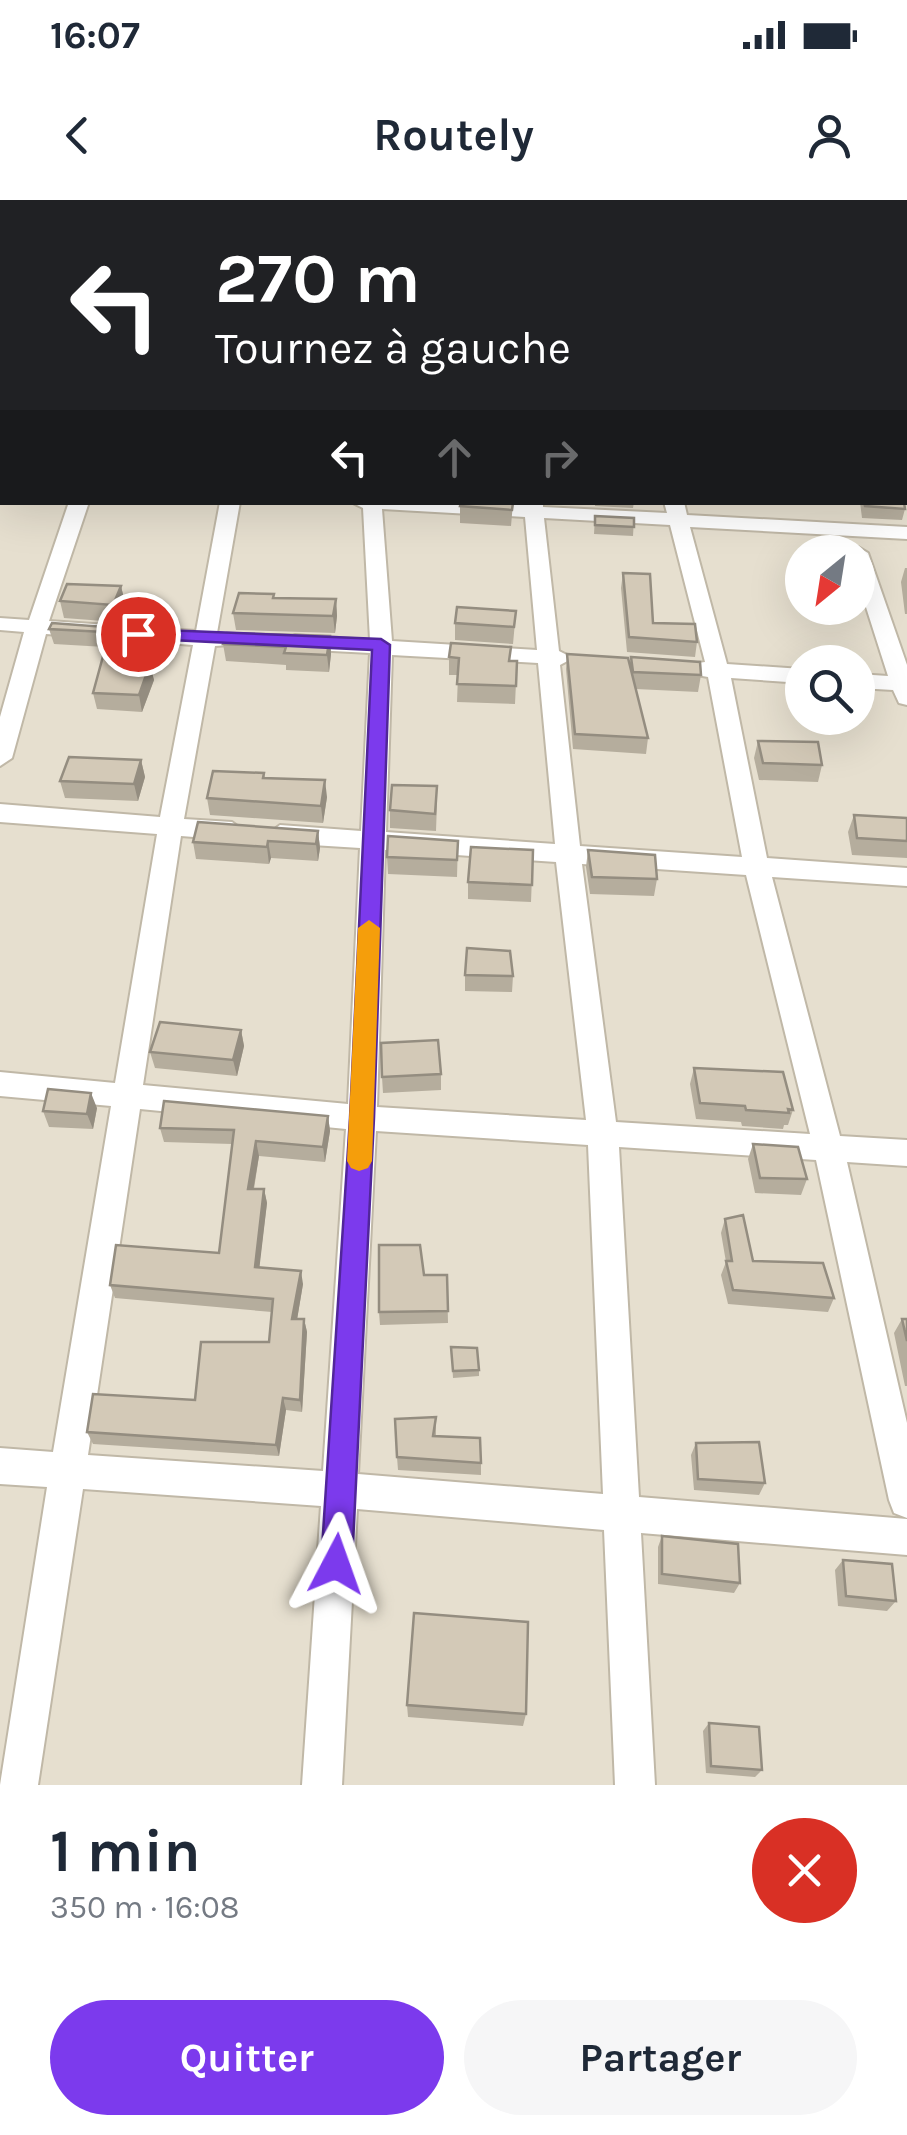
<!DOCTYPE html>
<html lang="fr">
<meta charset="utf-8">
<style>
:root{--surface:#fff;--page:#f6f6f7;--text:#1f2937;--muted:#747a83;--accent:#7c3aed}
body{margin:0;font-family:Karla,sans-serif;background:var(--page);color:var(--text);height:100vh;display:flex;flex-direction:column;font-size:38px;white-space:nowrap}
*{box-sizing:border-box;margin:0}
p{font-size:32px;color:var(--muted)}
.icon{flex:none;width:55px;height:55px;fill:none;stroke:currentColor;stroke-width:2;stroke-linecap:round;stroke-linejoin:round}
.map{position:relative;height:1585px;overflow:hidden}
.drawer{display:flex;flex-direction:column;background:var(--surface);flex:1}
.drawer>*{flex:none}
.guide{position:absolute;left:0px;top:0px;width:908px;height:305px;box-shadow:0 10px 40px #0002;background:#202124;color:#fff;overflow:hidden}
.needle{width:65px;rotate:210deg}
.fabs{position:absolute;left:785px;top:335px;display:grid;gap:20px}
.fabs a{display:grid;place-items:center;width:90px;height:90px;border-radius:50%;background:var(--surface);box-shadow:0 10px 40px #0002;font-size:50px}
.pin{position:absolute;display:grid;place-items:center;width:85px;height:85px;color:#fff;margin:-42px;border:5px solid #fff;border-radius:50%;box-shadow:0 2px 10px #0007}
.me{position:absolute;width:110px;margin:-55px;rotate:4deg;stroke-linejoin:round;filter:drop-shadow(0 0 8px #0008)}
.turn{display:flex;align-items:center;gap:35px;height:210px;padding:0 50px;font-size:45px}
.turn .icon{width:130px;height:130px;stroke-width:2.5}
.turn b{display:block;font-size:70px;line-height:85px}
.lanes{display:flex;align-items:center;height:95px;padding:0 50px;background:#0003;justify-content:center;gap:50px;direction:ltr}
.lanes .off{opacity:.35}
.round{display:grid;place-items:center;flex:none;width:105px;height:105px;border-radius:52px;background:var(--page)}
.overview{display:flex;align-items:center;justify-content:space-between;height:170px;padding:0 50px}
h1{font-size:60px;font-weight:700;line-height:75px}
.action{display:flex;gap:20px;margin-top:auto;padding:20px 50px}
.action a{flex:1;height:115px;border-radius:60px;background:var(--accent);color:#fff;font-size:40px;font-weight:700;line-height:115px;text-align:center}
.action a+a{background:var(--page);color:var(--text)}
.status{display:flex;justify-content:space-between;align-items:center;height:70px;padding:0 50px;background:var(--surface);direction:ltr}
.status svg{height:28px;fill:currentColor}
header{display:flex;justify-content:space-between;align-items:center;height:130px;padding:0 50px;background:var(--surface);font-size:45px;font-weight:700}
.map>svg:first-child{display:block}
</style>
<div class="status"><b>16:07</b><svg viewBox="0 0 49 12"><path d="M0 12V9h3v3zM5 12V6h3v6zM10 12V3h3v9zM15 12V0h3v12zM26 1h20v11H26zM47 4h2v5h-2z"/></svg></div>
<header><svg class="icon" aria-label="back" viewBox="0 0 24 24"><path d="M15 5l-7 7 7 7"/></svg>Routely<svg class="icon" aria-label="person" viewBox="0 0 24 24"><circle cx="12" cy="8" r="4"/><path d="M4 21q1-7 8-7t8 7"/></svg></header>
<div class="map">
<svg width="907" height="1585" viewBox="0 0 907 1585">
<rect width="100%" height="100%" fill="#f2ede2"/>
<path fill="#e6dfcf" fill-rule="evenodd" d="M 0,0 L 907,0 L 907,1585 L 0,1585 ZM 2,2 L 905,2 L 905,302 L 2,302 ZM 802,352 L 858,352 L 858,408 L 802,408 ZM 802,462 L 858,462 L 858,518 L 802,518 Z"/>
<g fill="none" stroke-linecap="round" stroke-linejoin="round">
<g stroke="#c0b8a7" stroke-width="4">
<path id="minor" d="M 157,0 L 226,0 L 227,2 L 159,2 Z
M 274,0 L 288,0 L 288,2 L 274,2 Z
M 500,0 L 514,0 L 514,2 L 500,2 Z
M 616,0 L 630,0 L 631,2 L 617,2 Z
M 727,0 L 741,0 L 742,2 L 728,2 Z
M 841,0 L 855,0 L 856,2 L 842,2 Z
M 0,64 L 2,64 L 2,74 L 0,74 Z
M 2,116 L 2,132 L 0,133 L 0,117 Z
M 905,122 L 907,123 L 907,136 L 905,135 Z
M 0,158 L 2,158 L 2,168 L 0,168 Z
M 905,209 L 907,209 L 907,219 L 905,219 Z
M 69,302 L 89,302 L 49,421 L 196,431 L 220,302 L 240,302 L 217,433 L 230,435 L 233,440 L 230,445 L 215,446 L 184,619 L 232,622 L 244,631 L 232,640 L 181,636 L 143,885 L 348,904 L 360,648 L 280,643 L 268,634 L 280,625 L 361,631 L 370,453 L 295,449 L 284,442 L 295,435 L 370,440 L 363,308 L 351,302 L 543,302 L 543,307 L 667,313 L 664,302 L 684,302 L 687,315 L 907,327 L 907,339 L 690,327 L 727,464 L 802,469 L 802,483 L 731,478 L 767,658 L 907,668 L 907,686 L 772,677 L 840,936 L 907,940 L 907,966 L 847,962 L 907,1223 L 907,1318 L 894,1313 L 889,1300 L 816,960 L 619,947 L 639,1297 L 907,1319 L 907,1355 L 641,1333 L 655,1585 L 615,1585 L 604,1330 L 357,1309 L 342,1585 L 302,1585 L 321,1306 L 83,1289 L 38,1585 L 0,1585 L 47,1287 L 0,1284 L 0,1248 L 53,1252 L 111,906 L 0,896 L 0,872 L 115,883 L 157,634 L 0,622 L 0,604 L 160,617 L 193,445 L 46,434 L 12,558 L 0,566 L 0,517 L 24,432 L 0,430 L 0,418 L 29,420 ZM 382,309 L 525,317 L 537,450 L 392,441 ZM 544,318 L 670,325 L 705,462 L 691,464 L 688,469 L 691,474 L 708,477 L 742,657 L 580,646 L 560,465 L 573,458 L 559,451 ZM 392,455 L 538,463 L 555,644 L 386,632 ZM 385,650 L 556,662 L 586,920 L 377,907 ZM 582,664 L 746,675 L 810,934 L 616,922 ZM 140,909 L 346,929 L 323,1271 L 88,1255 ZM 376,931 L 588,945 L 603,1294 L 358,1274 Z
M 858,347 L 868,353 L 907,465 L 907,505 L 899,503 L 893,490 L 858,488 L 858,474 L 888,476 L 858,382 L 858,352 L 848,352 Z"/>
</g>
<use href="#minor" fill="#fff" fill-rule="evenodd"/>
</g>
<path fill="#b5ad9d" d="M 595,302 L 634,302 L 633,308 L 595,306 Z
M 860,302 L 904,302 L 905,309 L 902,320 L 862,318 Z
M 513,303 L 511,326 L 460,323 L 460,306 Z
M 595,316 L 634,318 L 633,336 L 594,334 Z
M 905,368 L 907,368 L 907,414 L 905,414 L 901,382 Z
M 623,373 L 653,423 L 697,442 L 695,457 L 627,452 L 621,388 Z
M 121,386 L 125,403 L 117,422 L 64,418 L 60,401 Z
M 274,394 L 274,398 L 336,399 L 337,416 L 335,433 L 236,430 L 233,413 Z
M 516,411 L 513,444 L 455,440 L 455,423 Z
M 106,427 L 108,436 L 154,446 L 148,464 L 154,480 L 142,512 L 97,509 L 93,493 L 105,447 L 54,444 L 49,429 Z
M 330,436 L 331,454 L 329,472 L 286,470 L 286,465 L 226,461 L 223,444 Z
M 567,454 L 630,467 L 631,457 L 701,475 L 698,492 L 636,489 L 648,538 L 646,554 L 573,549 L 566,469 Z
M 449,457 L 517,461 L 515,504 L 457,502 L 458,475 L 449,475 Z
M 758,541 L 822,565 L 818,582 L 759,580 L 754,558 Z
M 141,560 L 145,577 L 138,601 L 65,598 L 60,581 Z
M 264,573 L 265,578 L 327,597 L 323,623 L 210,615 L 207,598 Z
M 437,603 L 436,631 L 390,628 L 390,610 Z
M 854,615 L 907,618 L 907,658 L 852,655 L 848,632 Z
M 318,631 L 320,648 L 318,661 L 271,658 L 269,664 L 196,659 L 193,642 Z
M 458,641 L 457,677 L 388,674 L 387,657 Z
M 533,650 L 531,702 L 468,699 L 468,682 Z
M 588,650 L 657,679 L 654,696 L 590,694 L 586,667 Z
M 465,775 L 513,776 L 512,792 L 465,791 Z
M 241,830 L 244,846 L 237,876 L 155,868 L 150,852 Z
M 694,868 L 793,910 L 788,925 L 784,925 L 783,929 L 742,926 L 741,922 L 696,919 L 690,884 Z
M 441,874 L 441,890 L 383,893 L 382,877 Z
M 97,908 L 93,929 L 49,927 L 43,911 Z
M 328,916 L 330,931 L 325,962 L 259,956 L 254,989 L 264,989 L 267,1003 L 259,1067 L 303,1084 L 297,1119 L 304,1119 L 307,1132 L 302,1212 L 286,1210 L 279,1256 L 93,1244 L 87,1232 L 195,1200 L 269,1142 L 272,1112 L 115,1098 L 110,1085 L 219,1053 L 232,944 L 164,942 L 160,928 Z
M 753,944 L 807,979 L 801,995 L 755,993 L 748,959 Z
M 725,1019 L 753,1061 L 834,1098 L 828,1112 L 728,1104 L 721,1075 L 726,1062 L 721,1033 Z
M 424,1075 L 447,1075 L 448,1123 L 380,1125 L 379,1112 Z
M 902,1119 L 907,1119 L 907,1186 L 905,1186 L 894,1133 Z
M 451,1147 L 479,1170 L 479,1176 L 453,1178 Z
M 436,1217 L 436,1236 L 481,1263 L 481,1275 L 398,1270 L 397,1257 Z
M 696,1243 L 765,1283 L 759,1295 L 694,1290 L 691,1255 Z
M 662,1336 L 740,1383 L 734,1393 L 658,1384 L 658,1347 Z
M 843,1360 L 896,1401 L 887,1411 L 838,1406 L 835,1370 Z
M 407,1505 L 526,1514 L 523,1526 L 408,1517 Z
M 709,1523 L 762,1570 L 755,1577 L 706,1573 L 703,1531 Z"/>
<path fill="#948d80" d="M 2,276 L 2,297 L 1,301 L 0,281 Z
M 121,386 L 125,403 L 117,422 L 113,405 Z
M 336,399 L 337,416 L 335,433 L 333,416 Z
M 151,430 L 154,446 L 143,480 L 139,464 Z
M 330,436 L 331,454 L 329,472 L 327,455 Z
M 150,464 L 154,480 L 142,512 L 139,495 Z
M 141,560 L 145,577 L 138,601 L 134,584 Z
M 325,580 L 327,597 L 323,623 L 321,606 Z
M 318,631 L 320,648 L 318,661 L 316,644 Z
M 268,641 L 271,658 L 269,664 L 267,647 Z
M 241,830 L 244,846 L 237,876 L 233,860 Z
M 91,893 L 97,908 L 93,929 L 87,914 Z
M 328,916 L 330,931 L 325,962 L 323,947 Z
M 256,941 L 259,956 L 251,1003 L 248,989 Z
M 264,989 L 267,1003 L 258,1080 L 255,1067 Z
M 301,1071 L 303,1084 L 295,1132 L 292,1119 Z
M 304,1119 L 307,1132 L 302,1212 L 300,1200 Z
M 283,1198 L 286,1210 L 279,1256 L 276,1245 Z"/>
<path fill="#d3c9b7" stroke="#948d80" stroke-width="2.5" d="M 343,0 L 470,0 L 470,2 L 343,2 Z
M 560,0 L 603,0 L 603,2 L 560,2 Z
M 655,0 L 689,0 L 717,2 L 655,2 Z
M 0,247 L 2,247 L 2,276 L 0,281 L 0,273 L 2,272 Z
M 461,302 L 501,302 L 513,303 L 512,310 L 460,306 Z
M 864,302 L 904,302 L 905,309 L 865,306 Z
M 595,316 L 634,318 L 634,327 L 595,325 Z
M 623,373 L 650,374 L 653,423 L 695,424 L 697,442 L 629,437 Z
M 67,384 L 121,386 L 113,405 L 60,401 Z
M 239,393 L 274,394 L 273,398 L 336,399 L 333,416 L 233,413 Z
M 457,407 L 516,411 L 514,427 L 455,423 Z
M 52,423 L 106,427 L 104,432 L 49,429 Z
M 111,427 L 151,430 L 139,464 L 150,464 L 139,495 L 93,493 Z
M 227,433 L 330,436 L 327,455 L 284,453 L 286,447 L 223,444 Z
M 451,443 L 511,447 L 509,461 L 517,461 L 516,486 L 457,484 L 459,458 L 449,457 Z
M 567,454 L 628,458 L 648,538 L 575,534 Z
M 631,457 L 700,462 L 701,475 L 633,472 Z
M 758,541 L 818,542 L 822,565 L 763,563 Z
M 69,557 L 141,560 L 134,584 L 60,581 Z
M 213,571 L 264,573 L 263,578 L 325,580 L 321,606 L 207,598 Z
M 392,585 L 437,586 L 435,614 L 390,610 Z
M 854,615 L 907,618 L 907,641 L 857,638 Z
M 198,622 L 318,631 L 316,644 L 268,641 L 267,647 L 193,642 Z
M 388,636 L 458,641 L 457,660 L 387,657 Z
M 471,647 L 533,650 L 532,685 L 468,682 Z
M 588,650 L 655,655 L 657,679 L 592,677 Z
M 467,748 L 510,751 L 513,776 L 465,775 Z
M 160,822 L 241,830 L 233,860 L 150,852 Z
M 438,840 L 441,874 L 382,877 L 381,843 Z
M 694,868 L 783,872 L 793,910 L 788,909 L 789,913 L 746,910 L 745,906 L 700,903 Z
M 48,889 L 91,893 L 87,914 L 43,911 Z
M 164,901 L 328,916 L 323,947 L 256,941 L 248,989 L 264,989 L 255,1067 L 301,1071 L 292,1119 L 304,1119 L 300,1200 L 283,1198 L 276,1245 L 87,1232 L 93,1194 L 195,1200 L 201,1142 L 269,1142 L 273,1099 L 110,1085 L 116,1045 L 219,1053 L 234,930 L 160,928 Z
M 753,944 L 798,947 L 807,979 L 760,978 Z
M 743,1015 L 753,1061 L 823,1063 L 834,1098 L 733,1090 L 726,1061 L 732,1061 L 725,1019 Z
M 379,1045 L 420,1045 L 424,1075 L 447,1075 L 448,1111 L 379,1112 Z
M 902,1119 L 907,1119 L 907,1141 Z
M 451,1147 L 477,1148 L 479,1170 L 453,1171 Z
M 436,1217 L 433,1236 L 480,1238 L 481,1263 L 397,1257 L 395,1219 Z
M 759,1242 L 765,1283 L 698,1279 L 696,1243 Z
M 662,1336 L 738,1344 L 740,1383 L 662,1374 Z
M 843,1360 L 892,1364 L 896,1401 L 846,1396 Z
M 414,1413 L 528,1422 L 526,1514 L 407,1505 Z
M 709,1523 L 759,1527 L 762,1570 L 711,1566 Z"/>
<path fill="#7c3aed" stroke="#51269a" stroke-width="2.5" d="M 138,429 L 381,439 L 390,445 L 374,918 L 352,1364 L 347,1374 L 336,1379 L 326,1374 L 321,1364 L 350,918 L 372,450 L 131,438 L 129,434 Z"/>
<path fill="#f59e0b" d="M 369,720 L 380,728 L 372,961 L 368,968 L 359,971 L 351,968 L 347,961 L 358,728 Z"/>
</svg>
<div class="fabs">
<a><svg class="needle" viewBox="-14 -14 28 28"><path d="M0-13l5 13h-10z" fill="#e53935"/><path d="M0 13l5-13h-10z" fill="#747a83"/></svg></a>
<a><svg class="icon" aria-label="search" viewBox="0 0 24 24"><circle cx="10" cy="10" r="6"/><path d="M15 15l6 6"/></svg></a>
</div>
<div class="pin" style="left:138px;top:434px;background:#d93025"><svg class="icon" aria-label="arrive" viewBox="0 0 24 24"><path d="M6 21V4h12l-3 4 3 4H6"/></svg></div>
<svg class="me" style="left:336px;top:1364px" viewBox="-20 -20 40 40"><path d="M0-17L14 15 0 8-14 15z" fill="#7c3aed" stroke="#fff" stroke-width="4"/></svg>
<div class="guide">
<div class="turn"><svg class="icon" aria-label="left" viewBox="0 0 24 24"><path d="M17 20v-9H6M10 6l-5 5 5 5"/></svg><div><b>270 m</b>Tournez à gauche</div></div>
<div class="lanes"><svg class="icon" aria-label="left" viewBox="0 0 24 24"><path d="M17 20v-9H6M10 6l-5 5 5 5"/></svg><svg class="icon off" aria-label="ahead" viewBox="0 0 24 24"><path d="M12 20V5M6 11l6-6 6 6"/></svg><svg class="icon off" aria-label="right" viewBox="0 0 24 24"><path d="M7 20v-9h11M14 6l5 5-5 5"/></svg></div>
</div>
</div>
<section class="drawer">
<div class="overview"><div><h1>1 min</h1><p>350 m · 16:08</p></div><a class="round" style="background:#d93025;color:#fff"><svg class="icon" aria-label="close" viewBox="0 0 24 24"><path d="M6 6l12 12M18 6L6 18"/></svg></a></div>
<div class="action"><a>Quitter</a><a>Partager</a></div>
</section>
